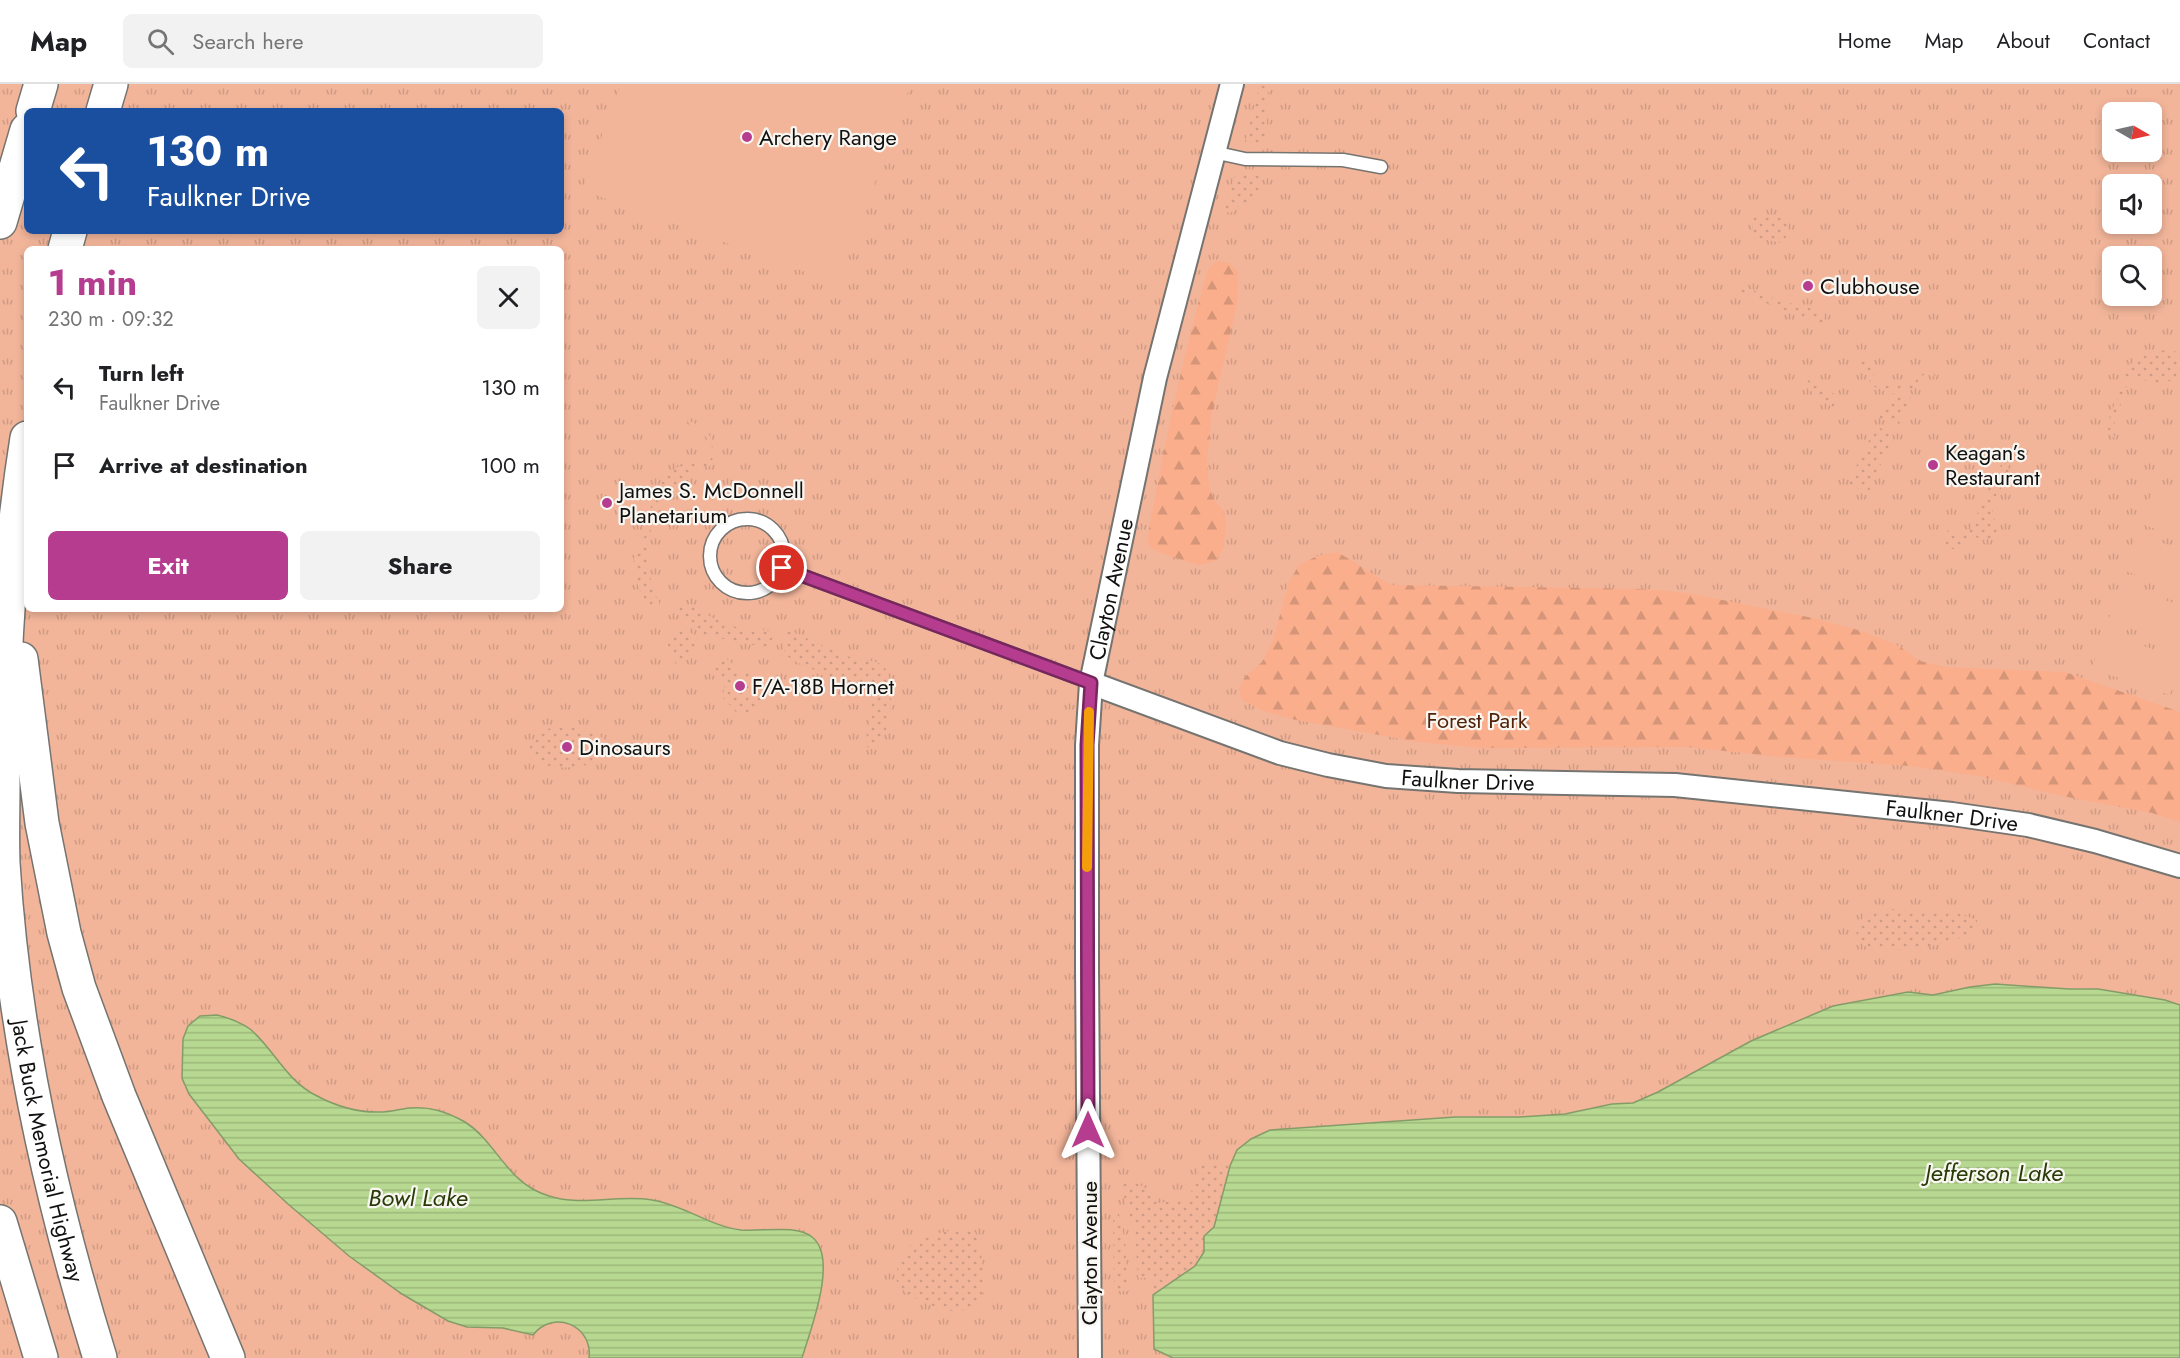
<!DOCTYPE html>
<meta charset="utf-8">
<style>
:root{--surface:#fff;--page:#f2f2f2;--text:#202124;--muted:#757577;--line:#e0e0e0;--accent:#b63c8f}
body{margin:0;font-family:Jost,sans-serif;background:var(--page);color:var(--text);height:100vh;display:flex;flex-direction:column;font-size:22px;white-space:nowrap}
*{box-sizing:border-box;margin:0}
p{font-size:20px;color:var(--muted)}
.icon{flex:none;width:33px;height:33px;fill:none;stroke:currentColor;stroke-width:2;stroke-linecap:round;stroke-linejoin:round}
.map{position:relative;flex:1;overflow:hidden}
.drawer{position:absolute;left:24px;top:162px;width:540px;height:366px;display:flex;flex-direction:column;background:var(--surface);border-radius:9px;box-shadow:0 3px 9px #0003}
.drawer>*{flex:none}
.top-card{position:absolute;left:24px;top:24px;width:540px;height:126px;border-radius:9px;box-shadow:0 3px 9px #0003;background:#1a4fa0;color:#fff;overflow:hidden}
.needle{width:39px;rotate:99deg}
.buttons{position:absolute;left:2102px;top:18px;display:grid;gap:12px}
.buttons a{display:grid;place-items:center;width:60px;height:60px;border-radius:9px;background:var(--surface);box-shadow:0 3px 9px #0003;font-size:30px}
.pin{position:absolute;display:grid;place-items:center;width:51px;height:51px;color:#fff;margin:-26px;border:3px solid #fff;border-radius:50%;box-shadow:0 2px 6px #0007}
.me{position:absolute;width:66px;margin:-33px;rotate:0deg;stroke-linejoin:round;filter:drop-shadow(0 0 4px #0008)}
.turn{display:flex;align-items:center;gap:21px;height:126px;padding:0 24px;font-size:27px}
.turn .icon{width:78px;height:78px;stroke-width:2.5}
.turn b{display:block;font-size:42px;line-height:51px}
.round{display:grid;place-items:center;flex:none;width:63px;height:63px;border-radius:9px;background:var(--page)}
.head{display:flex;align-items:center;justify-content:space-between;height:102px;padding:0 24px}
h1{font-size:36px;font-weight:700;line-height:45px;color:var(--accent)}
.button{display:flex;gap:12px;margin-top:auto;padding:12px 24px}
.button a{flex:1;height:69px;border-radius:9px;background:var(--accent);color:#fff;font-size:24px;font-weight:700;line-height:69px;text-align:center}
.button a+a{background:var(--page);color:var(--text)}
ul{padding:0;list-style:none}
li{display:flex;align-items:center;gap:18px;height:78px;padding:0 24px}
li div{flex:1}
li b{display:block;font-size:22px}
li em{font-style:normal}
header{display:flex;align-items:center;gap:36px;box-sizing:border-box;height:84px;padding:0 30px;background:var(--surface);border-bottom:2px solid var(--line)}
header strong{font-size:28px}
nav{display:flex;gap:33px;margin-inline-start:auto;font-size:21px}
.search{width:420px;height:54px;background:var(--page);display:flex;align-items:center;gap:15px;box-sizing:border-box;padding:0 21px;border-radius:9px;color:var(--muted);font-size:22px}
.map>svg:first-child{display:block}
</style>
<header>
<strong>Map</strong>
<div class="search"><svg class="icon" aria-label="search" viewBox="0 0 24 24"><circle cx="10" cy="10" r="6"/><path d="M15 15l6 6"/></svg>Search here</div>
<nav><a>Home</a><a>Map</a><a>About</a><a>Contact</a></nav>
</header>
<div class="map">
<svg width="2180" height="1274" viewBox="0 0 2180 1274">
<defs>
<pattern id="grass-tufts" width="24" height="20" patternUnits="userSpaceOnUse" patternTransform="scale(1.5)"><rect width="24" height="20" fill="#f2b59a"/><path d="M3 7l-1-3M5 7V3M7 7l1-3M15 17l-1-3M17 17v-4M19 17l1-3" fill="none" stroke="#ce9b84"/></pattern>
<pattern id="forest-firs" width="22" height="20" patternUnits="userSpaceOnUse" patternTransform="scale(1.5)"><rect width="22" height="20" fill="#faae8c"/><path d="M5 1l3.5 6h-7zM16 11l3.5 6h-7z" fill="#d59578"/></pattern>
<pattern id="garden-dots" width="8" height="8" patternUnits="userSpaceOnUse" patternTransform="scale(1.5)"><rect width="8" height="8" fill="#f2b59a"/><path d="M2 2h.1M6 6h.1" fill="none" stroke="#ce9b84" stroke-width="1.8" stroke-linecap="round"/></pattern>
<pattern id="water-rules" width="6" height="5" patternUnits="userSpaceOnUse" patternTransform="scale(1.5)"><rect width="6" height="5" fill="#b7d890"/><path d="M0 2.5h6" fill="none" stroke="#9cb87b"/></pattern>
</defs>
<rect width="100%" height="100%" fill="#f8f6f1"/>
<path fill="url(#grass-tufts)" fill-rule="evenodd" d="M 0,0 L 2180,0 L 2180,1274 L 0,1274 ZM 27,27 L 561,27 L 561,147 L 27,147 ZM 2112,28 L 2151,28 L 2151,68 L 2112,68 ZM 2112,100 L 2151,100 L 2151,140 L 2112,140 ZM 27,165 L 561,165 L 561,525 L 27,525 ZM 2112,172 L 2151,172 L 2151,212 L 2112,212 Z"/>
<path fill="url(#forest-firs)" d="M 1216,177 L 1230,179 L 1238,188 L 1237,220 L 1212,329 L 1207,378 L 1209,402 L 1214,416 L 1224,427 L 1226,444 L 1223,465 L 1215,477 L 1199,481 L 1163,470 L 1151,464 L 1147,456 C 1164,365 1181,275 1208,186 Z
M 1337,468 C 1356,478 1372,491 1392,501 L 1646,505 L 1688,509 L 1813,534 L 1865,548 L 1899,562 L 1920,577 L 1946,583 L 2065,588 L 2180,628 L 2180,738 L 2152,729 L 2062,712 L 1979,692 L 1910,682 L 1781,673 L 1688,663 L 1482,664 L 1418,658 L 1296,636 L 1263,627 L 1241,615 L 1239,604 L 1244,594 L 1263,577 L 1273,556 L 1289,498 L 1299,481 L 1317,472 Z"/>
<path fill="url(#garden-dots)" d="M 1260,0 L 1270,0 C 1266,20 1268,41 1266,62 L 1245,58 Z
M 1262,89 L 1260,109 L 1255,115 L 1240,121 L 1232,128 L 1223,129 L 1235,90 Z
M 1746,132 L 1776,133 L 1790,136 L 1785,156 L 1783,156 L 1782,159 L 1752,153 L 1753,139 Z
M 1742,202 L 1781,217 L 1825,228 L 1823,241 L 1739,208 Z
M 2159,266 L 2180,268 L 2180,286 L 2178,286 L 2174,299 L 2164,295 L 2161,301 L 2130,292 L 2112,347 L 2116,349 L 2114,354 L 2107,344 L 2108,337 L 2128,285 L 2136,273 Z
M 1860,276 C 1874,276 1872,287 1876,297 L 1885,302 L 1907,301 C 1916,295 1927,277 1936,293 L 1925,290 L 1920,293 L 1913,306 L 1889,304 L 1884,307 C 1873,302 1868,301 1868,287 L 1855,281 Z
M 1806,295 L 1836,311 L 1837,315 L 1833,324 L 1801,299 Z
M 1897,309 L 1911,313 L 1899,340 L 1896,339 L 1894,341 L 1879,334 L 1891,310 Z
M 679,334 C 700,337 727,359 710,382 C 707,383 704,382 701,382 C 695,383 686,393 682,397 C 645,428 639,479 660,521 L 655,523 C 640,519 630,484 635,470 C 639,461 646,453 649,441 C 652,432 649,418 654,410 C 663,394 675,382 691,375 L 707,380 C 726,361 693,341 679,334 Z
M 1876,342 L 1891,349 L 1890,352 L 1893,353 L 1868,409 L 1848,400 Z
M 2007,379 C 2015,397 1995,405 1992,421 C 1990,433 2001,442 1999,453 L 1994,456 L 1973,453 C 1962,462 1955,469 1940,463 L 1948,446 L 1960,452 L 1969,448 L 1997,386 Z
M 690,520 C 702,530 731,544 747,545 C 758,547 767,542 774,552 L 768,562 L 764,563 L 704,551 L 676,524 L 679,521 L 681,523 Z
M 683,541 L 701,559 L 678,583 C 666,562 662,557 683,541 Z
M 787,547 C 794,546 820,562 829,565 C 838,569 847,572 856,575 C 865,577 875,575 883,582 C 897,594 890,638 883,654 C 881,658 877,662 875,665 L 869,665 L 865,659 L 872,625 L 870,613 L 863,607 L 796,578 L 784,570 L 784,559 Z
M 716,574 L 727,575 L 740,587 L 751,586 L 765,600 L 766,613 L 751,629 L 737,629 L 723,614 L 724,602 L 712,590 L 713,577 Z
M 561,643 C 578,643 594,647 609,658 L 610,668 C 593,686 551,689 532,674 L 529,668 C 532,649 543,644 561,643 Z
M 1891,825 L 1959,830 L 1977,836 L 1977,844 C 1960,862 1892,870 1868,863 C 1864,862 1860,858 1857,855 L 1856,843 L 1867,829 Z
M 1211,1078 L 1230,1082 L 1214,1143 L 1204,1152 L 1204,1168 L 1195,1182 L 1153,1211 L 1153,1194 L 1138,1194 L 1135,1148 L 1120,1100 C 1141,1096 1146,1103 1158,1119 C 1169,1117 1178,1118 1189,1114 L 1201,1081 Z
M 1113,1126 L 1118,1126 L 1125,1157 L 1128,1207 L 1114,1207 Z
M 961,1145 L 975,1148 L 979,1156 L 986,1205 C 980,1214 972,1225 961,1227 C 949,1230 911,1215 903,1206 C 900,1203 897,1197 895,1194 C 904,1151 923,1152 961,1145 Z"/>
<path fill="#f2b59a" d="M 621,0 L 911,0 L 838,200 L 582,106 Z
M 2153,404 L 2180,413 L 2180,453 L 2141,440 Z
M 2137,450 L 2180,465 L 2180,505 L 2125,487 Z
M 2120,502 L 2180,521 L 2180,561 L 2108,537 Z
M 2104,549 L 2180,574 L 2180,580 L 2170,611 L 2092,585 Z"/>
<path fill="url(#water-rules)" stroke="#859c69" stroke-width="1.5" d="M 1995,900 L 2069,905 L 2098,905 L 2165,916 L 2180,921 L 2180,1274 L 1173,1274 L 1154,1265 L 1153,1211 L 1195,1182 L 1204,1168 L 1204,1152 L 1214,1143 L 1230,1082 L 1237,1066 L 1251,1055 L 1270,1046 L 1455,1033 L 1520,1033 L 1565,1030 L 1612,1020 L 1633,1019 L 1658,1008 L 1751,957 L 1833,922 L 1908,908 L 1933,911 L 1970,903 Z
M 217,931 C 229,934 240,938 250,945 C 274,965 286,997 317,1012 C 336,1022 360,1029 382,1028 C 391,1028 400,1025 409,1024 C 430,1022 447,1028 465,1038 C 497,1058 506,1099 549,1112 C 583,1123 617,1110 652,1116 C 684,1121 709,1142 741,1146 C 762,1148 796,1140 812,1153 C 839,1174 810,1247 802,1274 L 589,1274 C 593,1241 553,1225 533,1251 L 503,1244 L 467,1243 L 448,1237 L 402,1210 L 349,1172 L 288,1120 L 239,1075 L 189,1010 L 182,994 L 183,955 L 188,942 L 200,932 Z"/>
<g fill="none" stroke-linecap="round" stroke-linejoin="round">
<g stroke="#767470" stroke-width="15">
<path id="service" d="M 1213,68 L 1245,75 L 1343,76 L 1381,83
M710 472a37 37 0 1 1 74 0a37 37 0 1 1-74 0Z
M 782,484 L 1091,599"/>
</g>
<g stroke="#767470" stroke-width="26">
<g id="minor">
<path id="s1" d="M 1091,599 L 1280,669 L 1328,681 L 1386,692 L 1458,697 L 1675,701 L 1952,730 L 2028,741 L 2095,757 L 2180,782"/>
<path id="s2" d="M 1090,1274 L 1087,884 L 1087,661 L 1091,599 L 1155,294 L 1232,0"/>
</g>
</g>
<g stroke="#767470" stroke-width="36">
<g id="motorway">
<path d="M 33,27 L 41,0"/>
<path d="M 103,27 L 111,0"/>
<path d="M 0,138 L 27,46"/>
<path d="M 65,165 L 70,147"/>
<path id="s3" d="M 27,354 C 9,468 2,583 3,699 C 3,726 2,752 3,779 C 13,947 50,1113 100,1274"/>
<path d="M 21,575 L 42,739 L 64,849 L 79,904 L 119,1012 L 228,1274"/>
<path d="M 0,1138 L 41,1274"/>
</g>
</g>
<use href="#service" stroke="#fff" stroke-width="12"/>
<use href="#minor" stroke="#fff" stroke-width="22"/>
<use href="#motorway" stroke="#fff" stroke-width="33"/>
</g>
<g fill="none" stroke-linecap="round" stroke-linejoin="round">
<g stroke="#76275d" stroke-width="15">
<path id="route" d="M 782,484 L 1091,599 L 1087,661 L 1088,1046"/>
</g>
<use href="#route" stroke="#b63c8f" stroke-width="10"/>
<path stroke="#f59e0b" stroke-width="10" d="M 1087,783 L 1089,628"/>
</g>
<g fill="#b63c8f" stroke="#f8f6f1" stroke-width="2">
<circle cx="747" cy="53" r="6"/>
<circle cx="1808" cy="202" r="6"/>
<circle cx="1933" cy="381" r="6"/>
<circle cx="607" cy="419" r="6"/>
<circle cx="740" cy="602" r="6"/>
<circle cx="567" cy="663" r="6"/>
</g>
<g text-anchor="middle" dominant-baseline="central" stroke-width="4.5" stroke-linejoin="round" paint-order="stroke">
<g font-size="22" fill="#11100f" stroke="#f8f6f1" text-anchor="start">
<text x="759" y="53">Archery Range</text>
<text x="1820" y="202">Clubhouse</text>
<text x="1945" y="368">Keagan’s<tspan x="1945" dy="25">Restaurant</tspan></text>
<text x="619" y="406">James S. McDonnell<tspan x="619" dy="25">Planetarium</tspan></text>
<text x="752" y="602">F/A-18B Hornet</text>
<text x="579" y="663">Dinosaurs</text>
</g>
<g font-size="22" fill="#11100f" stroke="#f8f6f1">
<text stroke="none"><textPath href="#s2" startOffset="771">Clayton Avenue</textPath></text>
<text stroke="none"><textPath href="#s1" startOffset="392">Faulkner Drive</textPath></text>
<text stroke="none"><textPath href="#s1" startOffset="878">Faulkner Drive</textPath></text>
<text stroke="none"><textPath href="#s3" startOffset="718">Jack Buck Memorial Highway</textPath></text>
<text transform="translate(1089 1169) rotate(-90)">Clayton Avenue</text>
</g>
<g font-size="22" fill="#52230a" stroke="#f8f6f1">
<text x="1477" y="636">Forest Park</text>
</g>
<g font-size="24" font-style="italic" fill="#283b07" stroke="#f8f6f1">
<text x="1994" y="1088">Jefferson Lake</text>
<text x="418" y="1113">Bowl Lake</text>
</g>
</g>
</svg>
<div class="buttons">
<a><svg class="needle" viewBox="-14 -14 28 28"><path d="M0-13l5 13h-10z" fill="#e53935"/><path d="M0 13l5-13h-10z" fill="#757577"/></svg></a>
<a><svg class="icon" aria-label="sound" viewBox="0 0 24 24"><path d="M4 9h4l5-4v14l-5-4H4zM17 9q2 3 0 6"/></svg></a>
<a><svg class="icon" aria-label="search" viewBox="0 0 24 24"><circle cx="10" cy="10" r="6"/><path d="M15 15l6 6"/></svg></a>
</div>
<div class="pin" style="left:782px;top:484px;background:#d93025"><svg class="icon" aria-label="arrive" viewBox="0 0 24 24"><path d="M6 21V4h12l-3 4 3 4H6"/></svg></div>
<svg class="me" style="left:1088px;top:1046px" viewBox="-20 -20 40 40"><path d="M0-17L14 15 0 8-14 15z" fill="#b63c8f" stroke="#fff" stroke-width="4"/></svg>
<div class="top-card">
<div class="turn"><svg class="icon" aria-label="left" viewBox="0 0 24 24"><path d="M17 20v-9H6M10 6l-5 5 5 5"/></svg><div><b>130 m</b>Faulkner Drive</div></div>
</div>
<section class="drawer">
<div class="head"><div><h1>1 min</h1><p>230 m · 09:32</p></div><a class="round"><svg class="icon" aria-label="close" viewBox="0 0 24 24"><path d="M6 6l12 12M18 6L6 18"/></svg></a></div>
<ul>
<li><svg class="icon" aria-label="left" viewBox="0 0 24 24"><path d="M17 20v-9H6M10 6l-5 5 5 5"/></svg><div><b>Turn left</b><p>Faulkner Drive</p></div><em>130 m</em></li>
<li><svg class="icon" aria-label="arrive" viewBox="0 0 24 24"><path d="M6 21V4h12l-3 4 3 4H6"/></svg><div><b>Arrive at destination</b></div><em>100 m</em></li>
</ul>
<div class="button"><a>Exit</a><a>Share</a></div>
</section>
</div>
